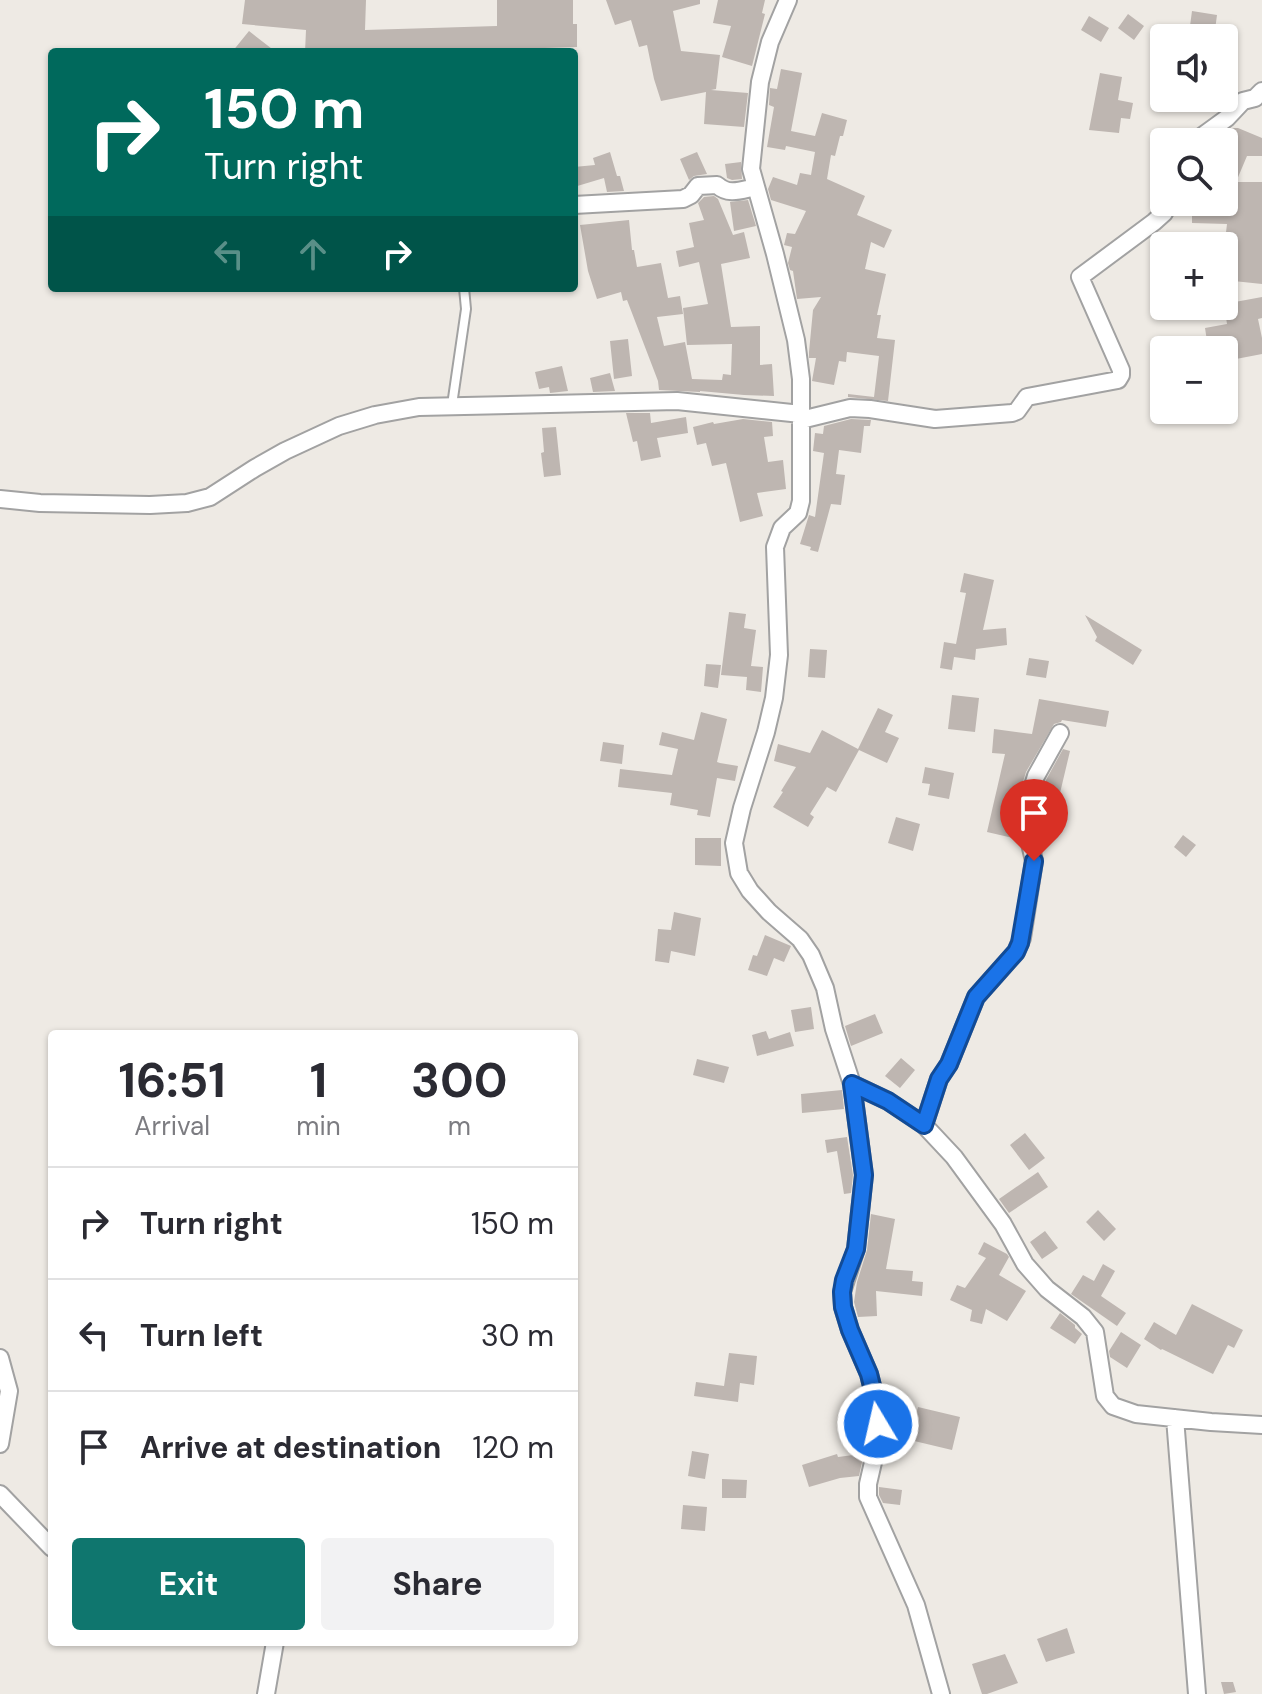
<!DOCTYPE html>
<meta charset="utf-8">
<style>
:root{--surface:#fff;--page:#f2f2f3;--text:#2b2b33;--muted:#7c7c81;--line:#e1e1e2;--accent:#0f766e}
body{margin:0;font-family:"DM Sans",sans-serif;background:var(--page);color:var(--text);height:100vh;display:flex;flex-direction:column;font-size:30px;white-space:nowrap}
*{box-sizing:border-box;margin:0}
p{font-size:26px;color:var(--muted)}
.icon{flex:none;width:44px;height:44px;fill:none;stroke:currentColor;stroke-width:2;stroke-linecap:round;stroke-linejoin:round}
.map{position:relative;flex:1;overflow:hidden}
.details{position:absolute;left:48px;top:1030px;width:530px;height:616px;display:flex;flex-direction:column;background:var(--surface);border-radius:8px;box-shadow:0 2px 6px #0004}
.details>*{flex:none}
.top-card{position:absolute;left:48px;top:48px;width:530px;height:244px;border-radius:8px;box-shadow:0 2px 6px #0004;background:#00695c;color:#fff;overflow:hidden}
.fabs{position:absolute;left:1150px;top:24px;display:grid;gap:16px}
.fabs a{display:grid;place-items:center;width:88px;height:88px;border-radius:8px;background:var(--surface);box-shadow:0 2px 6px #0004;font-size:40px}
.pin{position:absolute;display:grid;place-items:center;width:68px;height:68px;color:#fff;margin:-82px -34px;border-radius:50% 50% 50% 0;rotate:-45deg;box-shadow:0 0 8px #0007}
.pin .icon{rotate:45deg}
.me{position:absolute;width:88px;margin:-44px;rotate:351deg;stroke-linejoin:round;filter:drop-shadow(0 0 6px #0008)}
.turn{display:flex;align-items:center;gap:28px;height:168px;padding:0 24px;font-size:36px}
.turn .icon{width:104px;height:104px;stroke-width:2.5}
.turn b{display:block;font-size:56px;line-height:68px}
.lanes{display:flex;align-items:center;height:76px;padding:0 24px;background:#0003;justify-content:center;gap:40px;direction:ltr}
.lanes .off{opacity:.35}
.eta{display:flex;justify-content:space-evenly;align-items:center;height:136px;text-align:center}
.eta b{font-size:48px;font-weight:700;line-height:56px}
.cta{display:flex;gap:16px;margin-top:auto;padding:16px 24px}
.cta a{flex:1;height:92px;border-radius:8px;background:var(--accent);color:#fff;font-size:32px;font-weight:700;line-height:92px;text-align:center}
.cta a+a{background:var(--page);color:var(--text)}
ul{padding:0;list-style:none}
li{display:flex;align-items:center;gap:24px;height:112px;padding:0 24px;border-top:2px solid var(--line)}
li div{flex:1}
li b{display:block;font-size:30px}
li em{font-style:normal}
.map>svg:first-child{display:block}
</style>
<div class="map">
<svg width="1262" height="1694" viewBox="0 0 1262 1694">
<rect width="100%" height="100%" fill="#eeeae4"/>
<path fill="#beb6b1" d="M 245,0 L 366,0 L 365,30 L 497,26 L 497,0 L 573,0 L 573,24 L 577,24 L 577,47 L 545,48 L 545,52 L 523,52 L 523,48 L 491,49 L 491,52 L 465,52 L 465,50 L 305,52 L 306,30 L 242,24 Z
M 606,0 L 700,0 L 700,4 L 673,11 L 681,51 L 720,55 L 716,89 L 711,90 L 748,93 L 744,127 L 704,124 L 706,92 L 661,101 L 654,79 L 647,45 L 639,47 L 631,20 L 615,25 Z
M 718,0 L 765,0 L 762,13 L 765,14 L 752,66 L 722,57 L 731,26 L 713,23 Z
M 1192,11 L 1217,15 L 1215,30 L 1190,26 Z
M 1128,14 L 1144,26 L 1134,40 L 1118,28 Z
M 1089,16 L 1109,28 L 1101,42 L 1081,30 Z
M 249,31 L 276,52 L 232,52 Z
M 781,69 L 802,73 L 791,131 L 815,136 L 822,113 L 847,120 L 843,136 L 840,136 L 835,156 L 831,155 L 827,179 L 865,196 L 857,215 L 892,230 L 884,248 L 871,242 L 865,269 L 886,274 L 877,315 L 881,315 L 877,338 L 895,340 L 888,401 L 848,397 L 848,394 L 874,397 L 879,356 L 847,352 L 846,362 L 839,361 L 834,385 L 812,381 L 816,358 L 809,358 L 809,352 L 813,310 L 821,297 L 797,299 L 793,271 L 790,270 L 788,263 L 792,247 L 784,245 L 787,233 L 795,234 L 806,211 L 771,200 L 768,189 L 773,177 L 797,185 L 800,173 L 811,175 L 815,152 L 786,146 L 785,150 L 767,147 L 774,107 L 769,105 L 770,88 L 777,89 Z
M 1100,73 L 1122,77 L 1118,100 L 1133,103 L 1130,119 L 1121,118 L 1119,133 L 1089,130 Z
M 1232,128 L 1238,128 L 1262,138 L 1262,156 L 1247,156 L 1236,182 L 1262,182 L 1262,284 L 1224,280 L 1224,249 L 1227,224 L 1192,223 L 1192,202 L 1224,202 L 1224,142 L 1229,130 Z
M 610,152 L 617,176 L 620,176 L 624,191 L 607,192 L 604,178 L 574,187 L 574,167 L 595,165 L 593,158 Z
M 697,152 L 707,174 L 694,176 L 689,180 L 680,159 Z
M 741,162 L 742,179 L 732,180 L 727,178 L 725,164 Z
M 714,196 L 718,199 L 733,235 L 744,232 L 750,258 L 721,264 L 731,327 L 760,326 L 760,365 L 772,364 L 774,396 L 744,395 L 700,391 L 700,392 L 659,390 L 658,381 L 627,300 L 623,301 L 621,292 L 597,299 L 588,271 L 580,225 L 629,220 L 632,250 L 634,250 L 637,267 L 661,263 L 668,298 L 680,296 L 683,314 L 657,317 L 664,346 L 685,342 L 692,379 L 722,380 L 723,374 L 731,375 L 732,344 L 687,345 L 683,308 L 708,304 L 699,262 L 679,267 L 676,251 L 694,247 L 689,223 L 704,220 L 698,203 L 704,197 Z
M 748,200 L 756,226 L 734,231 L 730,202 Z
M 1262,297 L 1262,318 L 1258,319 L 1262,338 L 1262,354 L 1236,359 L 1232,336 L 1207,341 L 1205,328 L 1227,324 L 1224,304 Z
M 628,339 L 632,376 L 614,379 L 610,341 Z
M 562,366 L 568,391 L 550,393 L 549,387 L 539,389 L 535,372 Z
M 610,373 L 615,391 L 593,392 L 590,378 Z
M 626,413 L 650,413 L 651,423 L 686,417 L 688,433 L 657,438 L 661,457 L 641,461 L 637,441 L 633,442 Z
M 743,419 L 772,422 L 773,436 L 764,437 L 768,462 L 783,460 L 786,489 L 757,493 L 763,516 L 740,522 L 726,463 L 712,466 L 706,443 L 697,445 L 693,427 L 713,422 L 714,424 Z
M 851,419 L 871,420 L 870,426 L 864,426 L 861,453 L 839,450 L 836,474 L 845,475 L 841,505 L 831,504 L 818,552 L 810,550 L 811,547 L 800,544 L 809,515 L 815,517 L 824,453 L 813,451 L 815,433 L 823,434 L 824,426 Z
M 556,427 L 561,475 L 544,477 L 541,453 L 544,452 L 542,428 Z
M 964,573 L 994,580 L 983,630 L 1006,628 L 1007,645 L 976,649 L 975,660 L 954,657 L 952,670 L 940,668 L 944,642 L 956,644 L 966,593 L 960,592 Z
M 729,612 L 746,614 L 744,628 L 756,630 L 751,666 L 763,667 L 761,692 L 746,690 L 747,677 L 721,675 Z
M 1085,615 L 1142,650 L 1133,665 L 1095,641 L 1097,637 Z
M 810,649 L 827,650 L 825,678 L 808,677 Z
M 1029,658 L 1049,661 L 1046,678 L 1026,675 Z
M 706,664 L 721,665 L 718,688 L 704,686 Z
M 952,695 L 979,698 L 975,732 L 948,729 Z
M 1039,699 L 1109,711 L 1106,727 L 1062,720 L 1061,722 L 1054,724 L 1026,772 L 1018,798 L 1017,825 L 1013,838 L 987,832 L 1005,754 L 992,753 L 994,729 L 1032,734 Z
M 878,708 L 893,715 L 885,732 L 899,738 L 887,763 L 859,750 L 836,792 L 827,787 L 810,814 L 814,817 L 808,827 L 773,807 L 783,792 L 781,791 L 796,767 L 774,761 L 778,744 L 810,753 L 822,730 L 858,749 Z
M 701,712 L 727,719 L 717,762 L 720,763 L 738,766 L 735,781 L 717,778 L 710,817 L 697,815 L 698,810 L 670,805 L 672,793 L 618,787 L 620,769 L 672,775 L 678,749 L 659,745 L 662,732 L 694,740 Z
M 603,742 L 624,745 L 622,764 L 600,761 Z
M 1063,749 L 1070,751 L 1051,831 L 1039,829 L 1040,801 L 1046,780 Z
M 925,767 L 954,773 L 949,799 L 928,795 L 930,784 L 922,783 Z
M 896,817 L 920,824 L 913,851 L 888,843 Z
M 1183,835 L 1196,845 L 1186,857 L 1174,847 Z
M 695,838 L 721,838 L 721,866 L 695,865 Z
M 674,912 L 701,918 L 695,956 L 671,951 L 669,963 L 655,961 L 658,929 L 671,930 Z
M 765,935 L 791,946 L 784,962 L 774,958 L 767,976 L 748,970 L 753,955 L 757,956 Z
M 811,1007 L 814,1029 L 795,1032 L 791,1010 Z
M 875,1014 L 883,1033 L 851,1046 L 845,1026 Z
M 766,1031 L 769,1039 L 790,1032 L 794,1046 L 757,1056 L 752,1035 Z
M 901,1058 L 915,1070 L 900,1088 L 885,1076 Z
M 697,1059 L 729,1067 L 724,1083 L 693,1075 Z
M 842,1090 L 844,1109 L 802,1113 L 801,1094 Z
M 1025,1133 L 1045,1158 L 1029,1170 L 1010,1145 Z
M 847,1137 L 853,1175 L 851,1193 L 844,1194 L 837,1151 L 827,1153 L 825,1140 Z
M 1038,1172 L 1048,1187 L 1009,1213 L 999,1199 Z
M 1098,1210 L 1116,1229 L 1104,1241 L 1086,1222 Z
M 871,1214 L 895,1219 L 886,1269 L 913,1271 L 912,1281 L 923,1282 L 922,1296 L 876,1291 L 877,1316 L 858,1317 L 854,1302 L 857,1282 L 867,1250 Z
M 1045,1231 L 1058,1248 L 1042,1259 L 1030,1242 Z
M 984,1242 L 1007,1254 L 1009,1257 L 999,1275 L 1026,1291 L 1007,1321 L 986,1309 L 982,1324 L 970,1321 L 972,1310 L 950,1300 L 957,1285 L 965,1288 L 986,1258 L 978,1254 Z
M 1103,1264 L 1115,1271 L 1101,1296 L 1126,1313 L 1117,1326 L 1071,1294 L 1083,1275 L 1094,1281 Z
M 1192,1304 L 1243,1330 L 1234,1348 L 1228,1345 L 1213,1374 L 1162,1349 L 1161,1350 L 1144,1339 L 1154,1322 L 1176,1335 Z
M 1060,1313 L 1075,1325 L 1075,1328 L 1082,1334 L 1075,1344 L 1050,1328 Z
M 1121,1332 L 1141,1345 L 1127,1368 L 1110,1357 L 1109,1351 Z
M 729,1353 L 757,1356 L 754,1385 L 740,1383 L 738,1402 L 694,1396 L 696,1382 L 724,1386 Z
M 918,1407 L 960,1417 L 952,1450 L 910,1440 Z
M 692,1451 L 709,1454 L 705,1479 L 688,1476 Z
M 837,1454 L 838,1457 L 861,1454 L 862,1462 L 859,1476 L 840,1478 L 809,1487 L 802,1465 Z
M 722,1479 L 747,1480 L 746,1498 L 722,1498 Z
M 879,1487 L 902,1490 L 900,1505 L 883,1503 L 879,1495 Z
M 683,1505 L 707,1507 L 705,1531 L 681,1529 Z
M 1067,1628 L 1075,1653 L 1046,1662 L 1037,1639 Z
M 1005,1654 L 1018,1683 L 987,1694 L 982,1694 L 972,1664 Z
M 1221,1682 L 1233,1682 L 1236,1692 L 1224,1694 Z"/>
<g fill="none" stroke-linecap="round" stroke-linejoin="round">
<g stroke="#a2a2a2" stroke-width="12">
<path id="service" d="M 452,405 L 466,309 L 464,288"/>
</g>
<g stroke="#a2a2a2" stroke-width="20">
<path id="minor" d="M 788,0 L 770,42 L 760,82 L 751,169 L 775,254 L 796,340 L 801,379 L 801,501 L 798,513 L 782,528 L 775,547 L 779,655 L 774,698 L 766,732 L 742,808 L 734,843 L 739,873 L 750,891 L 769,912 L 800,939 L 811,955 L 825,988 L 834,1029 L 852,1084 L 864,1175 L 856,1249 L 842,1292 L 843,1307 L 850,1330 L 869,1374 L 875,1398 L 878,1424 L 874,1458 L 868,1484 L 868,1497 L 916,1605 L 941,1694
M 1194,142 L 1227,118 L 1243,101 L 1255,98 L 1262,91
M 574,205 L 683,199 L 691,195 L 698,186 L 717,185 C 729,196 741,190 756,187
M 801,420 L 850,408 L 870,409 L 935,419 L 1012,413 L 1017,411 L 1027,397 L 1118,380 L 1121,375 L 1121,370 L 1080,277 L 1154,222 L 1164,213 L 1170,202
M 0,499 L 40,503 L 150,505 L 187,503 L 210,497 L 255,468 L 285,451 L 339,426 L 375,415 L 419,407 L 677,401 L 801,414
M 852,1084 L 888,1101 L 924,1125 L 954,1157 L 1003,1224 L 1025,1264 L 1047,1289 L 1083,1317 L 1095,1332 L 1105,1396 L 1113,1406 L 1136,1414 L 1211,1422 L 1262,1425
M 924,1125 L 939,1079 L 949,1064 L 976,997 L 1016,952 L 1022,938 L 1034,861 L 1029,839 L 1027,819 L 1029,799 L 1036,776 L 1060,733
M 0,1358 L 9,1391 L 0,1444
M 1175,1418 L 1197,1694
M 0,1494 L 52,1548
M 266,1694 L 275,1642"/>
</g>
<use href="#service" stroke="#fff" stroke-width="8"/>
<use href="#minor" stroke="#fff" stroke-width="16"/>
</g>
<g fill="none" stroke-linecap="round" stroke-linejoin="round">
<g stroke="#114b97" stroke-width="20">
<path id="route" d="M 878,1424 L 875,1398 L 869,1374 L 850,1330 L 843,1307 L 842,1292 L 844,1280 L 856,1249 L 864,1175 L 852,1084 L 888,1101 L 924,1125 L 939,1079 L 949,1064 L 976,997 L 1016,952 L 1020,943 L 1034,861"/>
</g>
<use href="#route" stroke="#1a73e8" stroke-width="14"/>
</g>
</svg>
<div class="fabs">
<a><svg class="icon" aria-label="sound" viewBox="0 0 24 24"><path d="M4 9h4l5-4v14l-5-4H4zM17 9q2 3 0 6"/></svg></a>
<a><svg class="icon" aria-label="search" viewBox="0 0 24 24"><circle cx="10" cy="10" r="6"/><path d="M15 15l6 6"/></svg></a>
<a>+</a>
<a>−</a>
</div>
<div class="pin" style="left:1034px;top:861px;background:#d93025"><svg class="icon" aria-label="arrive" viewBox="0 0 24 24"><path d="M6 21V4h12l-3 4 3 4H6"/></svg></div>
<svg class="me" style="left:878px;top:1424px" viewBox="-20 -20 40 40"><circle r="17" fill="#1a73e8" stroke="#fff" stroke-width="3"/><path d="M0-11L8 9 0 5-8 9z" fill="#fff"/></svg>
<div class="top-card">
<div class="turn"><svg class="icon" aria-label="right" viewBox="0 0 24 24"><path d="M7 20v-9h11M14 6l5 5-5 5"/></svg><div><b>150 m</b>Turn right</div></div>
<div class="lanes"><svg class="icon off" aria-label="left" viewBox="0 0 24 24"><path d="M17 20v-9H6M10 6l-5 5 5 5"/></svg><svg class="icon off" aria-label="ahead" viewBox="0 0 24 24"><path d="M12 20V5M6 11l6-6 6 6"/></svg><svg class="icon" aria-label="right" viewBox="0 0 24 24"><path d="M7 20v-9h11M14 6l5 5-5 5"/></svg></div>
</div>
<section class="details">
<div class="eta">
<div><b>16:51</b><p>Arrival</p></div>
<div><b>1</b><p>min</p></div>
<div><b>300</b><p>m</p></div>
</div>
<ul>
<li><svg class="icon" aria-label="right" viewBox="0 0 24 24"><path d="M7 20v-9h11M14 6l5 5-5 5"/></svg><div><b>Turn right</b></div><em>150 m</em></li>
<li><svg class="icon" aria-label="left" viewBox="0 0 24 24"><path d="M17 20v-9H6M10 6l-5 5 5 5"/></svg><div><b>Turn left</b></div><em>30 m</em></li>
<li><svg class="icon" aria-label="arrive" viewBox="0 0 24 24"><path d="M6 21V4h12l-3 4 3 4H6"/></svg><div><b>Arrive at destination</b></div><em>120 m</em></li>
</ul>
<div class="cta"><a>Exit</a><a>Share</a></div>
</section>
</div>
